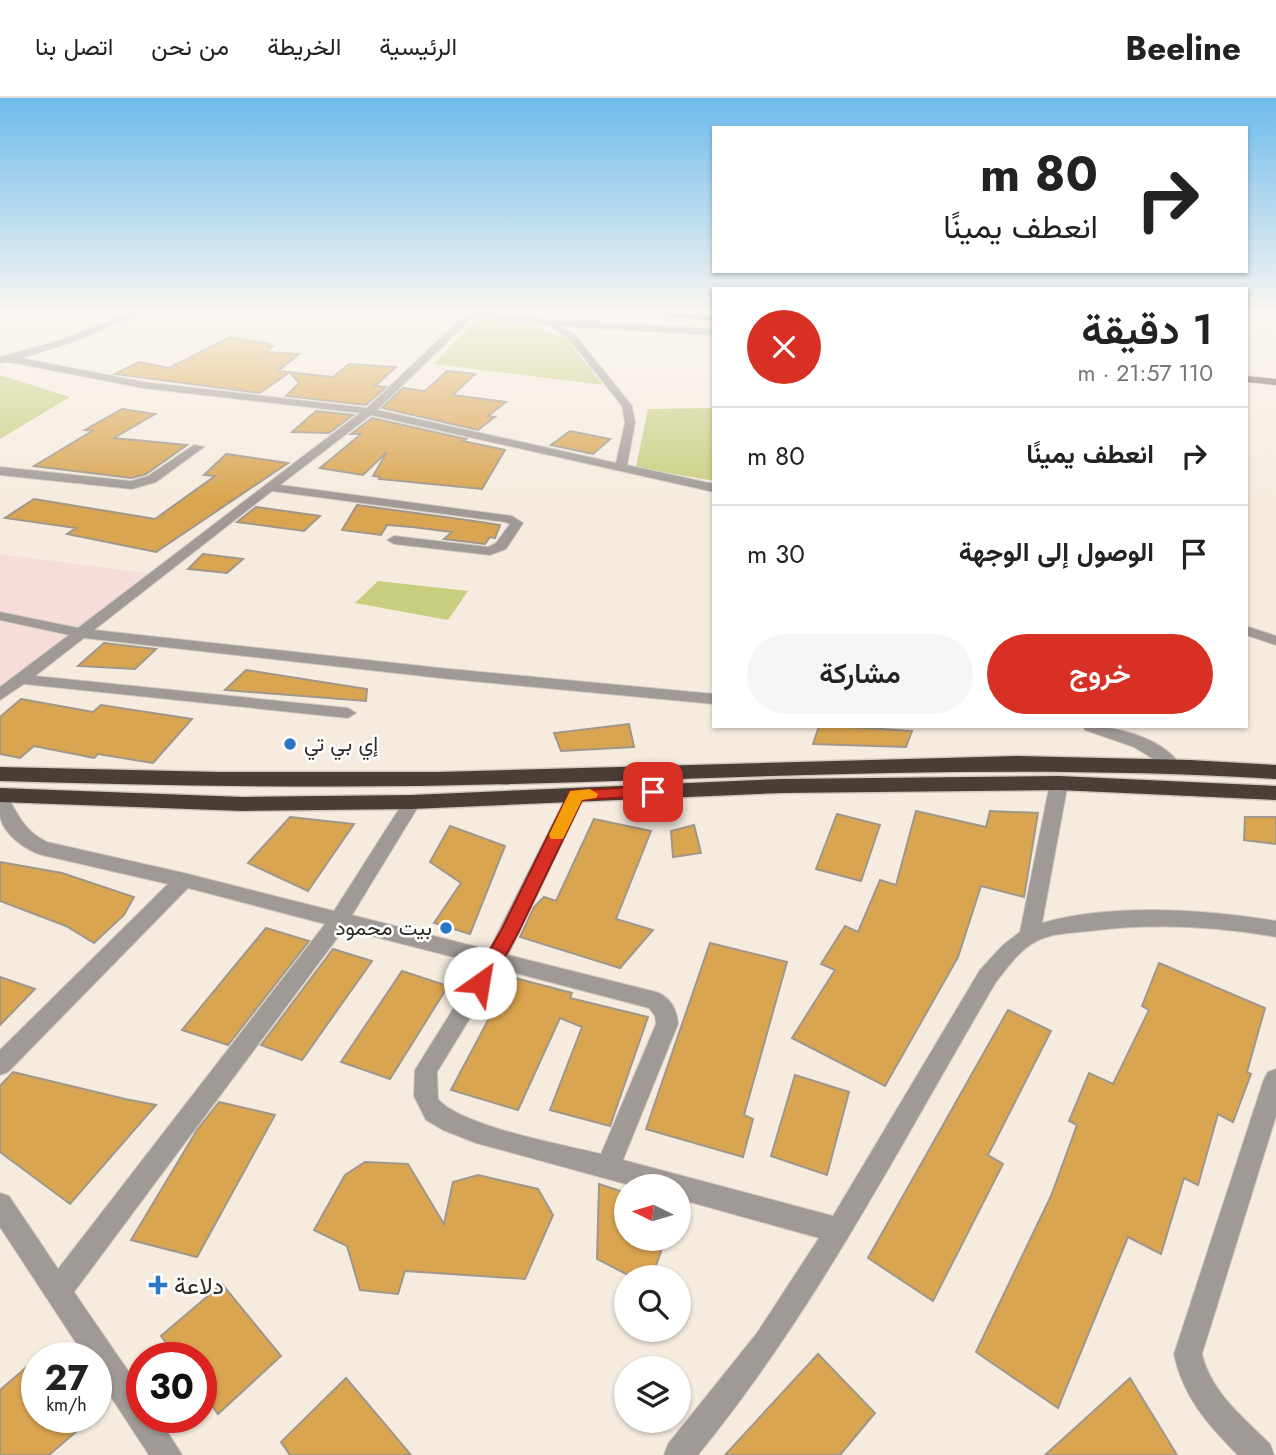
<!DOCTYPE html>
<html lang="ar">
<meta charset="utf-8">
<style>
:root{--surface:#fff;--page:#f6f6f6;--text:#222;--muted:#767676;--line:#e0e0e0;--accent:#d93025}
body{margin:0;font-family:Jost,Vazirmatn,sans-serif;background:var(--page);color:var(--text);direction:rtl;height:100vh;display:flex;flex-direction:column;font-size:26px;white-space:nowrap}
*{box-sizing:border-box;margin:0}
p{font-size:23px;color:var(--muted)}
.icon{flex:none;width:38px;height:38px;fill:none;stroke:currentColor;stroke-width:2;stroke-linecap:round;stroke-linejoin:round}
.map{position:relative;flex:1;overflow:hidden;direction:ltr}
.drawer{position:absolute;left:712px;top:189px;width:536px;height:441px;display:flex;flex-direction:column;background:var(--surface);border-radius:0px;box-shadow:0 2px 5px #0004;direction:rtl}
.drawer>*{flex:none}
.guide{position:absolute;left:712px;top:28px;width:536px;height:147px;border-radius:0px;box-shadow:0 2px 5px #0004;direction:rtl;background:#fff;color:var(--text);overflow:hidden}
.needle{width:46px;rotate:275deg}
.controls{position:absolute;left:614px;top:1076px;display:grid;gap:14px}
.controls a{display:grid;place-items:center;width:77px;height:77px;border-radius:50%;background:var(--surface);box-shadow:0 2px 5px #0004;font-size:35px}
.speed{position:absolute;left:21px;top:1244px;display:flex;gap:14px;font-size:35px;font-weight:700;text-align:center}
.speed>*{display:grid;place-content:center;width:91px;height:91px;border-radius:50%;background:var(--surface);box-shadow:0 2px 5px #0004;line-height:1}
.speed small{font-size:18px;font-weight:400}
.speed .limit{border:10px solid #d22;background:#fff;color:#111}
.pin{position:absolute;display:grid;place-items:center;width:60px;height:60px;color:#fff;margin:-30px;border-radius:14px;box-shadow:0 4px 10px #0006}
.me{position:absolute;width:77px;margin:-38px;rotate:32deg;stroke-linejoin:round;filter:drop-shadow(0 0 5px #0008)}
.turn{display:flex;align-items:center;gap:24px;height:147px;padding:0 35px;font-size:32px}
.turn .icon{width:91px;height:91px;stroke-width:2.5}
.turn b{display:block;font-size:49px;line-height:60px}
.round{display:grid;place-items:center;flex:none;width:74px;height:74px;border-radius:37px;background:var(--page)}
.summary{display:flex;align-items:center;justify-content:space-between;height:119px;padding:0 35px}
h1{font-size:42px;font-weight:600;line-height:52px}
.cta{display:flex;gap:14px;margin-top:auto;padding:14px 35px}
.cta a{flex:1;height:80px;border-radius:42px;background:var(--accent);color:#fff;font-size:28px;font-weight:600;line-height:80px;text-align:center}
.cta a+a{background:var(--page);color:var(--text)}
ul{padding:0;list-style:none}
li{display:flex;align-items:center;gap:21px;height:98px;padding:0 35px;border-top:2px solid var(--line)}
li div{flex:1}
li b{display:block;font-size:26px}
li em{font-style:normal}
header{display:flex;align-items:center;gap:42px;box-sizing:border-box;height:98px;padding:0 35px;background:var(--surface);border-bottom:2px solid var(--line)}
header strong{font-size:33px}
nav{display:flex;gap:38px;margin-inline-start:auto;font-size:24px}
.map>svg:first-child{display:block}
</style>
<header>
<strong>Beeline</strong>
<nav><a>الرئيسية</a><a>الخريطة</a><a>من نحن</a><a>اتصل بنا</a></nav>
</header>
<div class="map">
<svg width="1276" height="1357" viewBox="0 0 1276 1357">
<rect width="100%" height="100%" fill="#f5ecdf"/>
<path fill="#f7ddd9" d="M 0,456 L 148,475 L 0,591 Z"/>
<path fill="#c7ce7e" d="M 479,219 L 525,225 L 567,241 L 603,287 L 434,266 Z
M 0,277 L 70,299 L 0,341 Z
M 714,310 L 714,383 L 636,369 L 648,311 Z
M 378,483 L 468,493 L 448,522 L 355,505 Z"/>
<path fill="#daa550" stroke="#a0978b" stroke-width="2" d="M 230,239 L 270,246 L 268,248 L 273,248 L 267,254 L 299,256 L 278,273 L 333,279 L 349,266 L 396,269 L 375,288 L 386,289 L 366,307 L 286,298 L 299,285 L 290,274 L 260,295 L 115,276 L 139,264 L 169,270 Z
M 447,273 L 475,276 L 453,297 L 506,304 L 488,318 L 495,319 L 478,332 L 382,310 L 403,290 L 425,293 Z
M 122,311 L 155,316 L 114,340 L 187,347 L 146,376 L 131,380 L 34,368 L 92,333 L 85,332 Z
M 316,313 L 353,317 L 329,335 L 292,334 Z
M 372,320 L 466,341 L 463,343 L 505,352 L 482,391 L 379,381 L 380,379 L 373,378 L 387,354 L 363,377 L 320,370 L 361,336 L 351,336 Z
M 570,333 L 610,341 L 593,356 L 551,347 Z
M 226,356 L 288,365 L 156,454 L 67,436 L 76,430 L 5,420 L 34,401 L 155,421 L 215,378 L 204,377 Z
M 357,407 L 474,423 L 500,427 L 495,440 L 490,439 L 485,446 L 444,441 L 452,434 L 412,429 L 387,427 L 381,437 L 342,432 Z
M 256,409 L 320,418 L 304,433 L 237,424 Z
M 203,456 L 243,461 L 227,475 L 188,471 Z
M 104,545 L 112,546 L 156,551 L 135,571 L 78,568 Z
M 246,572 L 367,591 L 366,603 L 225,592 Z
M 21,601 L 93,614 L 101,607 L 192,621 L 153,665 L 98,656 L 94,660 L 34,648 L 20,660 L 0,656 L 0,619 Z
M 629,626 L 634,649 L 561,653 L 554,635 Z
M 819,628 L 833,628 L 912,633 L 906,649 L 813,646 Z
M 916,713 L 986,729 L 990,713 L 1038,715 L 1024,799 L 981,788 L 958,859 L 885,988 L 792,940 L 835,872 L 821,866 L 845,828 L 858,834 L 880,782 L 896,787 Z
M 837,716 L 880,727 L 861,783 L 816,771 Z
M 290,719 L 354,726 L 308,793 L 248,765 Z
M 1245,719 L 1276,719 L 1276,746 L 1244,742 Z
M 594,721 L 651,733 L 616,821 L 653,832 L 620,870 L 520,839 L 534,809 L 544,799 L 556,803 Z
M 694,727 L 701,755 L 673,759 L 671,733 Z
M 450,728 L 505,748 L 470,836 L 434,825 L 461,785 L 430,764 Z
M 0,764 L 62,775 L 134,799 L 124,817 L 94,845 L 66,828 L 0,803 Z
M 266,830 L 309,843 L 228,947 L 182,932 Z
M 710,845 L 787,864 L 744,1017 L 753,1021 L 743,1059 L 646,1031 Z
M 333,851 L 372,863 L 302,962 L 261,947 Z
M 1159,865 L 1265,910 L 1247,974 L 1251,976 L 1233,1024 L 1218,1016 L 1198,1087 L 1184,1080 L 1161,1156 L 1128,1139 L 1058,1310 L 976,1254 L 1051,1098 L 1077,1027 L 1069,1023 L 1089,975 L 1113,986 L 1149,912 L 1142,908 Z
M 402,873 L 448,888 L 390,981 L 341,964 Z
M 0,879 L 35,891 L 0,927 Z
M 511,879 L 572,895 L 570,900 L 648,919 L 610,1028 L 550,1012 L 582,929 L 560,920 L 518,1012 L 451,992 Z
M 1008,912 L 1051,933 L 988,1057 L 1003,1066 L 933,1203 L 868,1160 Z
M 13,974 L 125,1001 L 156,1007 L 70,1106 L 0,1054 L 0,988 Z
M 795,977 L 849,994 L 827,1077 L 771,1058 Z
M 219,1004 L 275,1017 L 197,1159 L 131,1142 L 197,1032 Z
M 365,1064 L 408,1066 L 444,1126 L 453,1084 L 478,1077 L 538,1091 L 553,1117 L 525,1181 L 405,1173 L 398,1196 L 360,1192 L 347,1148 L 314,1132 L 345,1077 Z
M 599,1086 L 626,1095 L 626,1141 L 665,1141 L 652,1180 L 634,1180 L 597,1161 Z
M 222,1186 L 281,1258 L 218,1316 L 201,1293 L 201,1260 L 177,1260 L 161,1238 Z
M 818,1256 L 875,1315 L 840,1357 L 725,1357 Z
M 37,1260 L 37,1320 L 72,1320 L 77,1333 L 49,1357 L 0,1357 L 0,1292 Z
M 346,1280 L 411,1357 L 290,1357 L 281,1344 Z
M 1130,1280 L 1177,1357 L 1045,1357 L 1065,1339 Z"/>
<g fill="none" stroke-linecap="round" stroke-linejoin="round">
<g stroke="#d1c9be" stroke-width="2">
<path id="minor" d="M 137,212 L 148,212 L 70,245 L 21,260 L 143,284 L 367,310 L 470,212 L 543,221 L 714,231 L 714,237 L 558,228 L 575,237 L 632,308 L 635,325 L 627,367 L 714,386 L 714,394 L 371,317 L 280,387 L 512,418 L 523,425 L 506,451 L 490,457 L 394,446 L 387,442 L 394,438 L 488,449 L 496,445 L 510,426 L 505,424 L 272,393 L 94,532 L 440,570 L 714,596 L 714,606 L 440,580 L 84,540 L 35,578 L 348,610 L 356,615 L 348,620 L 24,586 L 0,602 L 0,589 L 69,537 L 0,522 L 0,514 L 78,530 L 360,315 L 143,290 L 9,264 L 0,265 L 0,259 L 64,241 ZM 474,218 L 548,227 L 569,241 L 622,308 L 625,325 L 616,365 L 377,312 Z
M 194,347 L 204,349 L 156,384 L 132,391 L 0,377 L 0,369 L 131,383 L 148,378 Z
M 1246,528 L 1276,538 L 1276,547 L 1246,537 Z
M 1083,628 C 1115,628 1159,638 1180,666 L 1171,672 L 1134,649 L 1085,632 Z
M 1059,679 L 1068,685 L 1042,825 C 1111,805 1205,811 1276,823 L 1276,839 C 1214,828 1152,825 1090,833 C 1072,835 1053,835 1037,843 C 1019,852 1008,869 996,884 C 901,1045 817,1211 698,1357 L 664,1357 L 668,1346 L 757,1235 L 819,1140 L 679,1101 L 679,1088 L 633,1088 L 476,1045 L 443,1032 L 426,1022 L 414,998 L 415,972 L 481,866 L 344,831 L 74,1194 L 142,1293 L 142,1320 L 159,1320 L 182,1357 L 149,1357 L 96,1276 L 96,1260 L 86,1260 L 0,1129 L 0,1095 L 9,1098 L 58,1171 L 325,826 L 188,790 L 8,974 L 0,977 L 0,952 L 168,786 L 42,757 C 25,752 3,736 0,718 C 0,710 0,702 0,694 L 6,696 C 18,716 24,733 47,744 L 184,775 L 334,813 L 406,700 L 418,700 L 421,704 L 352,817 L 489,852 L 567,697 L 570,693 L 582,693 L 585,697 L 508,857 L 656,894 C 670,899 677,911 678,926 L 623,1062 L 833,1118 L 980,872 L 1003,847 L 1020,834 L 1050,685 ZM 500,871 L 649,910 L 655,918 L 656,926 L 601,1056 C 564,1047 460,1028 438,1001 L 437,974 Z
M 1276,971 L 1276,1018 L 1202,1256 C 1211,1294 1243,1319 1270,1346 L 1274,1357 L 1238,1357 C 1208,1327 1183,1299 1174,1256 L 1264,981 L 1268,974 Z"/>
</g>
<g stroke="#d1c9be" stroke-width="2">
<path id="major" d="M 640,212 L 714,217 L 714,223 L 644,215 Z
M 1246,278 L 1276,281 L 1276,287 L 1246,284 Z"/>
</g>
<g stroke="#d1c9be" stroke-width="3">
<path id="highway" d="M 1017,658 L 1190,662 L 1276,667 L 1276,681 C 1021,665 768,679 513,686 C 342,691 171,688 0,683 L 0,669 L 219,674 L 438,674 Z
M 1059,678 L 1276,688 L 1276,702 L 1059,692 L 782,695 L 412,711 L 243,713 L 0,704 L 0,690 L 243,699 L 412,697 L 782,681 Z"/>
</g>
<use href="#minor" fill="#a09a96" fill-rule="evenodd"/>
<use href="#major" fill="#60554f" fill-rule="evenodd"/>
<use href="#highway" fill="#4a3e37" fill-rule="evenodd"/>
</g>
<linearGradient id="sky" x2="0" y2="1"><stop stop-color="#6dbbec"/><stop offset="0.53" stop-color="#faf6f1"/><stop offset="1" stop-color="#faf6f1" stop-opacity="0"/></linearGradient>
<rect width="1276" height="402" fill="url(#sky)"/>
<path fill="#d93025" stroke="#8d1f18" stroke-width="2" d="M 653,688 L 659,690 L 662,694 L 659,697 L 582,702 L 518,835 L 487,891 L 480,893 L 473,891 L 470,885 L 501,833 L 570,693 Z"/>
<path fill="#f59e0b" d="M 590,691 L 598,696 L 596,700 L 582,702 L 563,741 L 551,741 L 549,737 L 570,693 Z"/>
<g fill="#2b76c6" stroke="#fff" stroke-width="2.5">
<circle cx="290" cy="646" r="7"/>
<circle cx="446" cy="830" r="7"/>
<path d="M154.5 1176.5h7v7h7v7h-7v7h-7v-7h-7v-7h7z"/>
</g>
<g text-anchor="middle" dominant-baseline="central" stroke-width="5" stroke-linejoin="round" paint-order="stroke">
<g font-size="21" fill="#2e2b26" stroke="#fff" text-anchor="start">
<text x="304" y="646">إي بي تي</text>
<text x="432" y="830" text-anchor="end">بيت محمود</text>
</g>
<g font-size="24" fill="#2e2b26" stroke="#fff" text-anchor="start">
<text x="174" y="1187">دلاعة</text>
</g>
</g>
</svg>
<div class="controls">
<a><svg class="needle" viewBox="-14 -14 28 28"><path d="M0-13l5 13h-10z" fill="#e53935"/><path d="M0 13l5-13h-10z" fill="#767676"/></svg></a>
<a><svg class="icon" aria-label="search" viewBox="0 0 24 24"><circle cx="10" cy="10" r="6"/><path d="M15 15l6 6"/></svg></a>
<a><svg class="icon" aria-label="layers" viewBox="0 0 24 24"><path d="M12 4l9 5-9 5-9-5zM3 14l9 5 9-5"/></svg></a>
</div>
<div class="speed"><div>27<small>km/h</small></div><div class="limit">30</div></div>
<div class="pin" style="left:653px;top:694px;background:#d93025"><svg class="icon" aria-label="arrive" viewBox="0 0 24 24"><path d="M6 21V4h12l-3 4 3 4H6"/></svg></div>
<svg class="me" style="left:480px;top:885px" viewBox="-20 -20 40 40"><circle r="19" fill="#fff"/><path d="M0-13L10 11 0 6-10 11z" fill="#d93025"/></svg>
<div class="guide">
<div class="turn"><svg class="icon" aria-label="right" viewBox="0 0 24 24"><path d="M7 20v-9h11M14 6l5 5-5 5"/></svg><div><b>80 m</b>انعطف يمينًا</div></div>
</div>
<section class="drawer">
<div class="summary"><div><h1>1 دقيقة</h1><p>110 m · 21:57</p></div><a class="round" style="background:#d93025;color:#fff"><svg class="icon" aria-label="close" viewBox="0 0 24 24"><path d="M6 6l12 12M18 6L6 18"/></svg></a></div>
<ul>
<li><svg class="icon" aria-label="right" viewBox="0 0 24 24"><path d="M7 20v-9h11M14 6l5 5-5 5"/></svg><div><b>انعطف يمينًا</b></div><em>80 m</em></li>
<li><svg class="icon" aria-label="arrive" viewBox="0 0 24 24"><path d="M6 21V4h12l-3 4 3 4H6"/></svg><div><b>الوصول إلى الوجهة</b></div><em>30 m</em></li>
</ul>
<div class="cta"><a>خروج</a><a>مشاركة</a></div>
</section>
</div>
